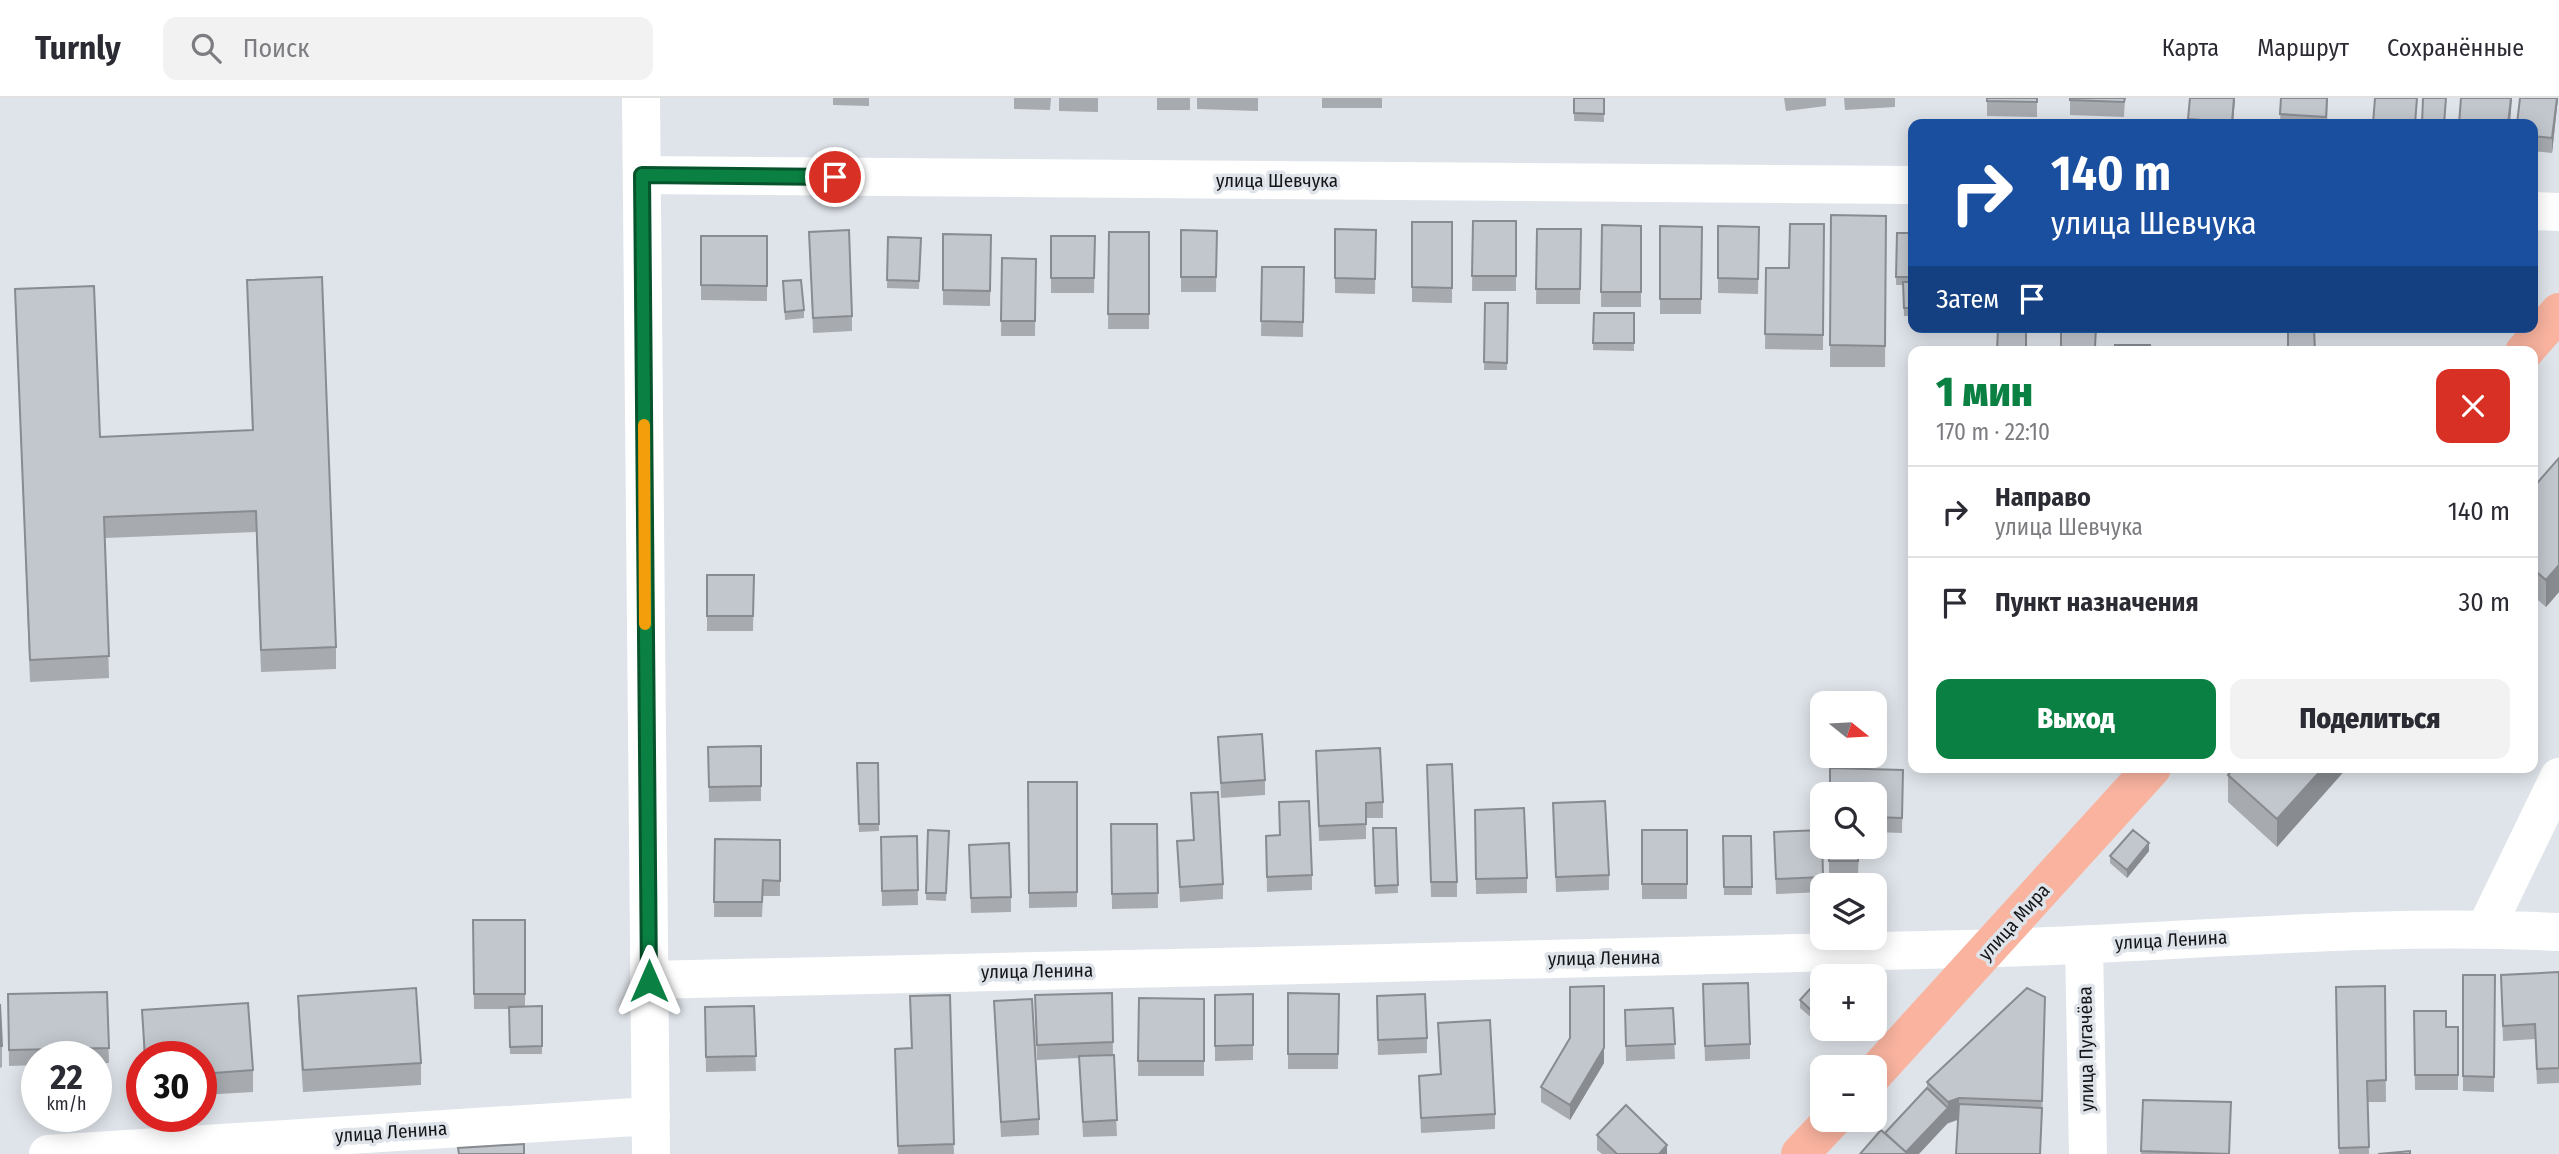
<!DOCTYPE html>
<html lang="ru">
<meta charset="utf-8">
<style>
:root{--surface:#fff;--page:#f2f2f3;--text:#2b2b33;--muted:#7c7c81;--line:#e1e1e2;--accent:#0b8043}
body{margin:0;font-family:"Fira Sans Condensed",sans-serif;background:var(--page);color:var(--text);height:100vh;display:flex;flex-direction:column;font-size:26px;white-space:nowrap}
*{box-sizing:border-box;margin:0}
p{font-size:23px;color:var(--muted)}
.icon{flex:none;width:38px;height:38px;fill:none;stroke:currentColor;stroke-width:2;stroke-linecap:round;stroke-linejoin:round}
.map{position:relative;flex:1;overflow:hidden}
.details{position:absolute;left:1908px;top:248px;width:630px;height:427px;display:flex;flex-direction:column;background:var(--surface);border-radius:14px;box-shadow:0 4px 18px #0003}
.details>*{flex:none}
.hud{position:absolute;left:1908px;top:21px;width:630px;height:214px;border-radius:14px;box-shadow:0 4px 18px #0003;background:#1a4fa0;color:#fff;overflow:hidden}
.needle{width:46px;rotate:108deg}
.buttons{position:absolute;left:1810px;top:593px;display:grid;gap:14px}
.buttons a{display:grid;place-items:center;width:77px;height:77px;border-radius:14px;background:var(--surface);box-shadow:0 4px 18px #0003;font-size:35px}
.speed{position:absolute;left:21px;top:943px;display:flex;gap:14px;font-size:35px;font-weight:700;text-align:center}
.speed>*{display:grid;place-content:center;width:91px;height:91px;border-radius:50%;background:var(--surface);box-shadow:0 4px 18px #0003;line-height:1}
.speed small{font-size:18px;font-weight:400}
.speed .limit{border:10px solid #d22;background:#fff;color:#111}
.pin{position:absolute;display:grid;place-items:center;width:60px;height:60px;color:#fff;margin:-30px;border:4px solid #fff;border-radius:50%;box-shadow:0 2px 7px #0007}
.me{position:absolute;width:77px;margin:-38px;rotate:0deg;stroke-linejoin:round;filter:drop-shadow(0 0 5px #0008)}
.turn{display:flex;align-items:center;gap:24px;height:147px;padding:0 28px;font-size:32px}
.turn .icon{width:91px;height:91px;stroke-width:2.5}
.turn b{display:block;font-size:49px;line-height:60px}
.then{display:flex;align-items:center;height:66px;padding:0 28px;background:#0003;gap:14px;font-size:26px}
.round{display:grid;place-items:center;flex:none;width:74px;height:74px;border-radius:14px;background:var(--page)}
.summary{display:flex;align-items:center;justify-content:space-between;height:119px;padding:0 28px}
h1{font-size:42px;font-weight:800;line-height:52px;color:var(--accent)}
.primary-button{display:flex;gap:14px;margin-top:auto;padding:14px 28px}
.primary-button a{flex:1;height:80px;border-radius:14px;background:var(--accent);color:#fff;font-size:28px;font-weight:800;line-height:80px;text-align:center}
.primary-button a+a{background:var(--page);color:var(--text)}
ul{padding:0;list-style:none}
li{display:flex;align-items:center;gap:21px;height:91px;padding:0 28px;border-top:2px solid var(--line)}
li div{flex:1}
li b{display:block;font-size:26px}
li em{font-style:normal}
header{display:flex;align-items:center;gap:42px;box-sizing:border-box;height:98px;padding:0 35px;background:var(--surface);border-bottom:2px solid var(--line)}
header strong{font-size:33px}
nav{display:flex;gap:38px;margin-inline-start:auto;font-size:24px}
.search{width:490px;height:63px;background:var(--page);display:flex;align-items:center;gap:18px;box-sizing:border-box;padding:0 24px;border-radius:14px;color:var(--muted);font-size:26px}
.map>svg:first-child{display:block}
</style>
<header>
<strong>Turnly</strong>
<div class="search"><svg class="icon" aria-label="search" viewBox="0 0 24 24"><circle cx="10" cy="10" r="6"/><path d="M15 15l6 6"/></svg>Поиск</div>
<nav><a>Карта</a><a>Маршрут</a><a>Сохранённые</a></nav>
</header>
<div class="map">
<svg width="2559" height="1056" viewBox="0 0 2559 1056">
<rect width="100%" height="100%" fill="#dfe4ea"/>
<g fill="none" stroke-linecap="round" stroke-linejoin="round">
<path stroke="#fff" stroke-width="38" d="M 641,0 L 651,1056
M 642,77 L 1913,87
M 2532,113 L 2559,114
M 2486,830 L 2559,679
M 2084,847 L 2088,1056
M 649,882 C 1087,872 1526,862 1964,851 C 2162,847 2361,824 2559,834
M 48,1056 L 651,1018"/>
<path stroke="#f9b39f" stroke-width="38" d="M 2524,254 L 2559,214
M 1874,976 L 2152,670
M 1800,1056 L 1832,1022"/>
</g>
<path fill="#a7abb0" d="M 833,0 L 869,0 L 869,8 L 833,7 Z
M 1014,0 L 1051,0 L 1050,12 L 1014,11 Z
M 1059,0 L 1098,0 L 1098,14 L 1059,13 Z
M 1157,0 L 1190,0 L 1190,12 L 1157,12 Z
M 1197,0 L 1258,0 L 1258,13 L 1197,11 Z
M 1322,0 L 1382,0 L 1382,10 L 1322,10 Z
M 1574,0 L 1604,0 L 1604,24 L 1574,23 Z
M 1784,0 L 1826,0 L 1826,8 L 1786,13 Z
M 1844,0 L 1895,0 L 1895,9 L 1845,12 Z
M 1987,0 L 2037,0 L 2037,19 L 1987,18 Z
M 2070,0 L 2125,0 L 2124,19 L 2070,17 Z
M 2190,0 L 2235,0 L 2233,26 L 2188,26 Z
M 2281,0 L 2328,0 L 2327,26 L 2280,26 Z
M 2520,0 L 2558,0 L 2552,55 L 2532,53 L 2532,26 Z
M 1831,117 L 1886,118 L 1885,269 L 1830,269 Z
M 1473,123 L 1516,123 L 1516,193 L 1472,193 Z
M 1412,124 L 1452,124 L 1452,205 L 1412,204 Z
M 1824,126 L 1823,252 L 1765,251 L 1766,170 L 1789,170 Z
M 1602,127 L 1641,128 L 1641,209 L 1601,209 Z
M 1660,128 L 1702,129 L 1701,216 L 1660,216 Z
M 1718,128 L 1759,129 L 1758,196 L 1718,195 Z
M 1335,131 L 1376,132 L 1375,196 L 1335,195 Z
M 1537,131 L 1581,131 L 1580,206 L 1536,206 Z
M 1181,132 L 1217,133 L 1216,194 L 1181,194 Z
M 809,134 L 852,218 L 852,233 L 813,235 Z
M 1109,134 L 1149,134 L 1149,231 L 1108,231 Z
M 1897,135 L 1913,135 L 1913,218 L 1904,218 L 1903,187 L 1896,187 Z
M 943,136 L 991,137 L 990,208 L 943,207 Z
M 701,138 L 767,138 L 767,203 L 701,202 Z
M 1051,138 L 1095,138 L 1094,195 L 1051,195 Z
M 888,139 L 921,140 L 919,191 L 887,190 Z
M 1002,160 L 1036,161 L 1035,238 L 1001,238 Z
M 1262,169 L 1304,169 L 1303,239 L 1261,238 Z
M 247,182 L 336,549 L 336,571 L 261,574 L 256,434 L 105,440 L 109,580 L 30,584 L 15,191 L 100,339 L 252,332 Z
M 783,183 L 804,212 L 804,220 L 785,222 Z
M 1485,205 L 1508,205 L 1507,272 L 1484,272 Z
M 1594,215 L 1634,215 L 1634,253 L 1593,252 Z
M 2061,229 L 2096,229 L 2096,254 L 2061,254 Z
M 2256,229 L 2291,229 L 2291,231 L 2288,233 L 2256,233 Z
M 2559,360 L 2559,494 L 2546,509 L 2532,497 L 2532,391 Z
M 707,477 L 754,477 L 753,533 L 707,533 Z
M 1218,639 L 1265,682 L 1265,697 L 1221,700 Z
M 761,648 L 761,703 L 709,704 L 708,649 Z
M 1316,653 L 1383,704 L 1383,720 L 1366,720 L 1366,741 L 1319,743 Z
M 857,665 L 878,665 L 879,733 L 859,734 Z
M 1427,667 L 1457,784 L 1457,799 L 1431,799 Z
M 2347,670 L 2277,749 L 2228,704 L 2228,677 Z
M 1903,672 L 1902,735 L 1874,734 L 1874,696 Z
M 1028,684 L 1077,684 L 1077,809 L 1029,810 Z
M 1191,695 L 1223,786 L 1223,801 L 1180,804 L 1177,743 L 1193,742 Z
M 1553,705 L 1609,777 L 1609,792 L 1556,794 Z
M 1475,712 L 1527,780 L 1527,795 L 1476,796 Z
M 1111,726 L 1157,726 L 1158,810 L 1112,811 Z
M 1373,730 L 1396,730 L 1398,795 L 1375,796 Z
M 928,732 L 949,733 L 946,803 L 926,802 Z
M 1642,732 L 1687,732 L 1687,801 L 1642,801 Z
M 1774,734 L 1822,749 L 1823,788 L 1822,788 L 1822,794 L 1776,796 Z
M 917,738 L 918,807 L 882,808 L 881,739 Z
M 1266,738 L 1312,777 L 1312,792 L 1267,794 Z
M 1723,738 L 1751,738 L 1752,797 L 1724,797 Z
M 715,741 L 780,742 L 780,798 L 763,798 L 762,819 L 714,819 Z
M 969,747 L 1011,799 L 1011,814 L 971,815 Z
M 1829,749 L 1859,749 L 1858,778 L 1829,778 Z
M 2149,753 L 2127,780 L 2110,765 L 2110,758 Z
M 473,822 L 525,822 L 525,909 L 542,908 L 542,956 L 510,956 L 509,911 L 474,911 Z
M 2559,874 L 2559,985 L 2537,986 L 2535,941 L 2503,943 L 2501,877 Z
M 2463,877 L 2495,877 L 2494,994 L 2463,993 Z
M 1821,879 L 1822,912 L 1813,921 L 1800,910 L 1800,902 Z
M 1703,886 L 1750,946 L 1750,961 L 1705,963 Z
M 2385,888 L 2386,1004 L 2368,1004 L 2369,1056 L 2339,1056 L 2336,889 Z
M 107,894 L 109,965 L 96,965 L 96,959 L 37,959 L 37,967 L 9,968 L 8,896 Z
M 1112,895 L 1113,957 L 1117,1038 L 1083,1039 L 1079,960 L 1037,962 L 1035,897 Z
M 1288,895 L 1339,896 L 1338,971 L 1288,971 Z
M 1253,896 L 1253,962 L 1215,963 L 1215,897 Z
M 950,897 L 954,1056 L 898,1056 L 895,951 L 911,950 L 910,898 Z
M 298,898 L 421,965 L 421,987 L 303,994 L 298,919 Z
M 1139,900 L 1204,901 L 1204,978 L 1138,978 Z
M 994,903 L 1039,1021 L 1039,1037 L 1001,1039 Z
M 0,906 L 2,948 L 2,969 L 0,970 Z
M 754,908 L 756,973 L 706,974 L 705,909 Z
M 1673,910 L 1675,961 L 1626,963 L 1625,912 Z
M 142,912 L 253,972 L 253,994 L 201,997 L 201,959 L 144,959 Z
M 1377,913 L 1427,940 L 1427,955 L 1378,957 Z
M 2414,913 L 2446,929 L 2458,929 L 2458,992 L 2415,992 Z
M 2045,921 L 2040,1056 L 1958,1022 L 1860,1056 L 1885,1035 L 1927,990 L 1927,984 Z
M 1438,925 L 1495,1016 L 1495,1031 L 1421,1035 L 1419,978 L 1440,977 Z
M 1604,965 L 1570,1022 L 1541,1004 L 1541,989 Z
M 2143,1002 L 2230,1056 L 2141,1056 Z
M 1597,1037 L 1667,1056 L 1602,1056 L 1597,1052 Z"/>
<path fill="#888b90" d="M 2234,0 L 2235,0 L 2233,26 L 2232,26 Z
M 2511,0 L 2512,0 L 2510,26 L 2508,26 Z
M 2557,0 L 2558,0 L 2552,55 L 2552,40 Z
M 2559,467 L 2559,494 L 2546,509 L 2546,482 Z
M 2323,670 L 2347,670 L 2277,749 L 2277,721 Z
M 2149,745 L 2149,753 L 2127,780 L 2127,772 Z
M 2045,899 L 2042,1025 L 2040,1056 L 2042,1010 Z
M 1822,904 L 1822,912 L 1813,921 L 1813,914 Z
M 1604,950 L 1604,965 L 1570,1022 L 1570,1007 Z
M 1959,1000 L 1959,1021 L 1948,1025 L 1919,1056 L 1904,1056 L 1948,1010 L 1948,1004 Z
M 1667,1047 L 1667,1056 L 1659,1056 Z"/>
<path fill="#c2c7cd" stroke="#888b90" stroke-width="2" d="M 1574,0 L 1604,0 L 1604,16 L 1574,15 Z
M 1987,0 L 2037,0 L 2037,4 L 1987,3 Z
M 2070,0 L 2125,0 L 2124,4 L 2070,2 Z
M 2190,0 L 2234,0 L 2232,24 L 2188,21 Z
M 2281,0 L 2327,0 L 2326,19 L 2280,16 Z
M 2375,0 L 2417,0 L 2415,26 L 2373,26 Z
M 2423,0 L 2446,0 L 2444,26 L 2422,26 Z
M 2461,0 L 2511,0 L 2508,26 L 2459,26 Z
M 2520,0 L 2557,0 L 2552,40 L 2532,38 L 2532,26 L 2517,26 Z
M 1831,117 L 1886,118 L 1885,248 L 1830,247 Z
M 1473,123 L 1516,123 L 1516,178 L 1472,178 Z
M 1412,124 L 1452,124 L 1452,190 L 1412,189 Z
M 1790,126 L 1824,126 L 1823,237 L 1765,236 L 1766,170 L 1789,170 Z
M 1602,127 L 1641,128 L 1641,194 L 1601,194 Z
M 1660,128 L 1702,129 L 1701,201 L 1660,201 Z
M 1718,128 L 1759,129 L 1758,181 L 1718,180 Z
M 1335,131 L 1376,132 L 1375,181 L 1335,180 Z
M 1537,131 L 1581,131 L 1580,191 L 1536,191 Z
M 849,132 L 852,218 L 813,220 L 809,134 Z
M 1181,132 L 1217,133 L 1216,179 L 1181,179 Z
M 1109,134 L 1149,134 L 1149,216 L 1108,216 Z
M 1897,135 L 1913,135 L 1913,179 L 1896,179 Z
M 943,136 L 991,137 L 990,193 L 943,192 Z
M 701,138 L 767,138 L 767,188 L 701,187 Z
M 1051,138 L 1095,138 L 1094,180 L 1051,180 Z
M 888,139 L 921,140 L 919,183 L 887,182 Z
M 1002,160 L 1036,161 L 1035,223 L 1001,223 Z
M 1262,169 L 1304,169 L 1303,224 L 1261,223 Z
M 322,179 L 336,549 L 261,552 L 256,413 L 104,419 L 109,558 L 30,562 L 15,191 L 94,188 L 100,339 L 253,332 L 247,182 Z
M 801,182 L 804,212 L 785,214 L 783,183 Z
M 1903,184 L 1913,184 L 1913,210 L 1904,210 Z
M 1485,205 L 1508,205 L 1507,265 L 1484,264 Z
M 1594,215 L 1634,215 L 1634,245 L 1593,245 Z
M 1998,229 L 2026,229 L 2026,254 L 1997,254 Z
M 2061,229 L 2096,229 L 2095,249 L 2061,249 Z
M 2314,230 L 2315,254 L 2288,254 L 2288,231 Z
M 2115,247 L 2150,247 L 2150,254 L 2115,254 Z
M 2559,360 L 2559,467 L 2546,482 L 2532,470 L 2532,391 Z
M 707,477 L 754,477 L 753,518 L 707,518 Z
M 1262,636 L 1265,682 L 1221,685 L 1218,639 Z
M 761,648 L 761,688 L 709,689 L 708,649 Z
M 1380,650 L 1383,704 L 1366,705 L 1366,726 L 1319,728 L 1316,653 Z
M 857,665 L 878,665 L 879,726 L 859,726 Z
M 1452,666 L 1457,784 L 1431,784 L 1427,667 Z
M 1830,670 L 1903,672 L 1902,720 L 1874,719 L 1874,696 L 1830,696 Z
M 2234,670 L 2323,670 L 2277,721 L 2228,677 Z
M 1028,684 L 1077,684 L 1077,794 L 1029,795 Z
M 1218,694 L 1223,786 L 1180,789 L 1177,743 L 1194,742 L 1191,695 Z
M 1309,703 L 1312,777 L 1267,779 L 1266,738 L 1280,737 L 1279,704 Z
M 1605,703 L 1609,777 L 1556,779 L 1553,705 Z
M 1524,710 L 1527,780 L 1476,781 L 1475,712 Z
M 1111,726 L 1157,726 L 1158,795 L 1112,796 Z
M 1373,730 L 1396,730 L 1398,787 L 1375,788 Z
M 928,732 L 949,733 L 946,795 L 926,795 Z
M 1642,732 L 1687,732 L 1687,786 L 1642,786 Z
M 1822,732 L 1823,779 L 1776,781 L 1774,734 Z
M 2133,732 L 2149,745 L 2127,772 L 2110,758 Z
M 917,738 L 918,792 L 882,793 L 881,739 Z
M 1723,738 L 1751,738 L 1752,789 L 1724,789 Z
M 715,741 L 780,742 L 780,783 L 763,782 L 762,804 L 714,804 Z
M 1009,745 L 1011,799 L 971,800 L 969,747 Z
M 1829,749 L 1858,749 L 1858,763 L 1829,763 Z
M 473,822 L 525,822 L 525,896 L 474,896 Z
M 2559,874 L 2559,970 L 2537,971 L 2535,926 L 2503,928 L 2501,877 Z
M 2463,877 L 2495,877 L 2494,979 L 2463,978 Z
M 1821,879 L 1822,904 L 1813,914 L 1800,902 Z
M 1748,885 L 1750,946 L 1705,948 L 1703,886 Z
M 1604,888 L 1604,950 L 1570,1007 L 1541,989 L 1570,940 L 1570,889 Z
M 2385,888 L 2386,982 L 2367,983 L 2369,1049 L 2339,1050 L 2336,889 Z
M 416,890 L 421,965 L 303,972 L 298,898 Z
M 2027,890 L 2045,899 L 2042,1003 L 1959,1000 L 1948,1004 L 1927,984 Z
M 107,894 L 109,950 L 9,952 L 8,896 Z
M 1112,895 L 1113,944 L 1037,947 L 1035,897 Z
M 1288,895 L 1339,896 L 1338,956 L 1288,956 Z
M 1253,896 L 1253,947 L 1215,948 L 1215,897 Z
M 1425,896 L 1427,940 L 1378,942 L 1377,898 Z
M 950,897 L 954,1046 L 898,1048 L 895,951 L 912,950 L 910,898 Z
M 1139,900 L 1204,901 L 1204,963 L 1138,963 Z
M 1032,901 L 1039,1021 L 1001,1024 L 994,903 Z
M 248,905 L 253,972 L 201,976 L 201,959 L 145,959 L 142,912 Z
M 0,906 L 2,948 L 0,948 Z
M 542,908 L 542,948 L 510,949 L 509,909 Z
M 754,908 L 756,958 L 706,959 L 705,909 Z
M 1673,910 L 1675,946 L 1626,948 L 1625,912 Z
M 2414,913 L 2446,913 L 2446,929 L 2458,929 L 2458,977 L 2415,977 Z
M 1490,922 L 1495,1016 L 1421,1020 L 1419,978 L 1441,976 L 1438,925 Z
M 1114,957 L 1117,1022 L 1083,1024 L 1079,958 Z
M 1927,990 L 1948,1010 L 1906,1054 L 1885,1035 Z
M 2143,1002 L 2231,1004 L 2229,1056 L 2141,1053 Z
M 1959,1006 L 2042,1010 L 2040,1056 L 1956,1056 Z
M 1626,1007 L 1667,1047 L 1659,1056 L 1617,1056 L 1597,1037 Z
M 1881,1032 L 1908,1056 L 1860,1056 Z
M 524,1046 L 524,1056 L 459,1056 L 458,1050 Z
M 2410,1053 L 2410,1056 L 2378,1056 Z"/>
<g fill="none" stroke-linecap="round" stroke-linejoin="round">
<g stroke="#07532c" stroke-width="18">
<path id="route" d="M 649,883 L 642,77 L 835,79"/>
</g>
<use href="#route" stroke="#0b8043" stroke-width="12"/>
<path stroke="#f59e0b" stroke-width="12" d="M 644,327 L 645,526"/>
</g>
<g text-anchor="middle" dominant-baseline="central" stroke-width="7" stroke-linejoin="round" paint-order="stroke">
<g font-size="19" fill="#141618" stroke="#dfe4ea">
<text x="1277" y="82">улица Шевчука</text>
<text transform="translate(2014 824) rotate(-48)">улица Мира</text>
<text transform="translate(2171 842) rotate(-3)">улица Ленина</text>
<text transform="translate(1604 860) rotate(-1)">улица Ленина</text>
<text transform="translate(1037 873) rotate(-1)">улица Ленина</text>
<text transform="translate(2086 951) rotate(-91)">улица Пугачёва</text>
<text transform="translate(391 1034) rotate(-4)">улица Ленина</text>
</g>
</g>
</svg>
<div class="buttons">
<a><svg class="needle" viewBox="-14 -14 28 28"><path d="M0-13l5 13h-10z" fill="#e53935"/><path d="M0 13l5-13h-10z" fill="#7c7c81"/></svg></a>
<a><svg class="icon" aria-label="search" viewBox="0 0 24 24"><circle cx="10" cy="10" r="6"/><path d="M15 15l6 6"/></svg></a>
<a><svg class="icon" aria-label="layers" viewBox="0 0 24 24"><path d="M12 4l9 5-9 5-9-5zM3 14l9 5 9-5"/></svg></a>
<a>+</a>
<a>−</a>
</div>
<div class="speed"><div>22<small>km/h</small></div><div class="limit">30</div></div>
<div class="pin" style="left:835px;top:79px;background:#d93025"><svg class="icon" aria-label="arrive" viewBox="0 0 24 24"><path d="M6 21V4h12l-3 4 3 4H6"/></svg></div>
<svg class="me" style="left:649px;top:883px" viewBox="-20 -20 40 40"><path d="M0-17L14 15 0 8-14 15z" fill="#0b8043" stroke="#fff" stroke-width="4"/></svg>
<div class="hud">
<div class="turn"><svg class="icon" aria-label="right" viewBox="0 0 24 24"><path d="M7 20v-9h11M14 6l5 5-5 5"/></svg><div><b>140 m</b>улица Шевчука</div></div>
<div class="then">Затем<svg class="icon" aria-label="arrive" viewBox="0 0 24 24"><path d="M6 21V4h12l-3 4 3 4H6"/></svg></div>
</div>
<section class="details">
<div class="summary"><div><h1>1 мин</h1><p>170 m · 22:10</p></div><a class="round" style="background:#d93025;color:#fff"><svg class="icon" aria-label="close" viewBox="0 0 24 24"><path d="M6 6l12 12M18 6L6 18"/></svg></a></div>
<ul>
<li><svg class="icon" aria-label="right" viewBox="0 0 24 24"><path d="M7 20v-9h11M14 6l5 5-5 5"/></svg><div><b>Направо</b><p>улица Шевчука</p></div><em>140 m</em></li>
<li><svg class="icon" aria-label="arrive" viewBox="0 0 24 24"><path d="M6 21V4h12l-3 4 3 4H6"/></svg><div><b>Пункт назначения</b></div><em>30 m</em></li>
</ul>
<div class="primary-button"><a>Выход</a><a>Поделиться</a></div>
</section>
</div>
